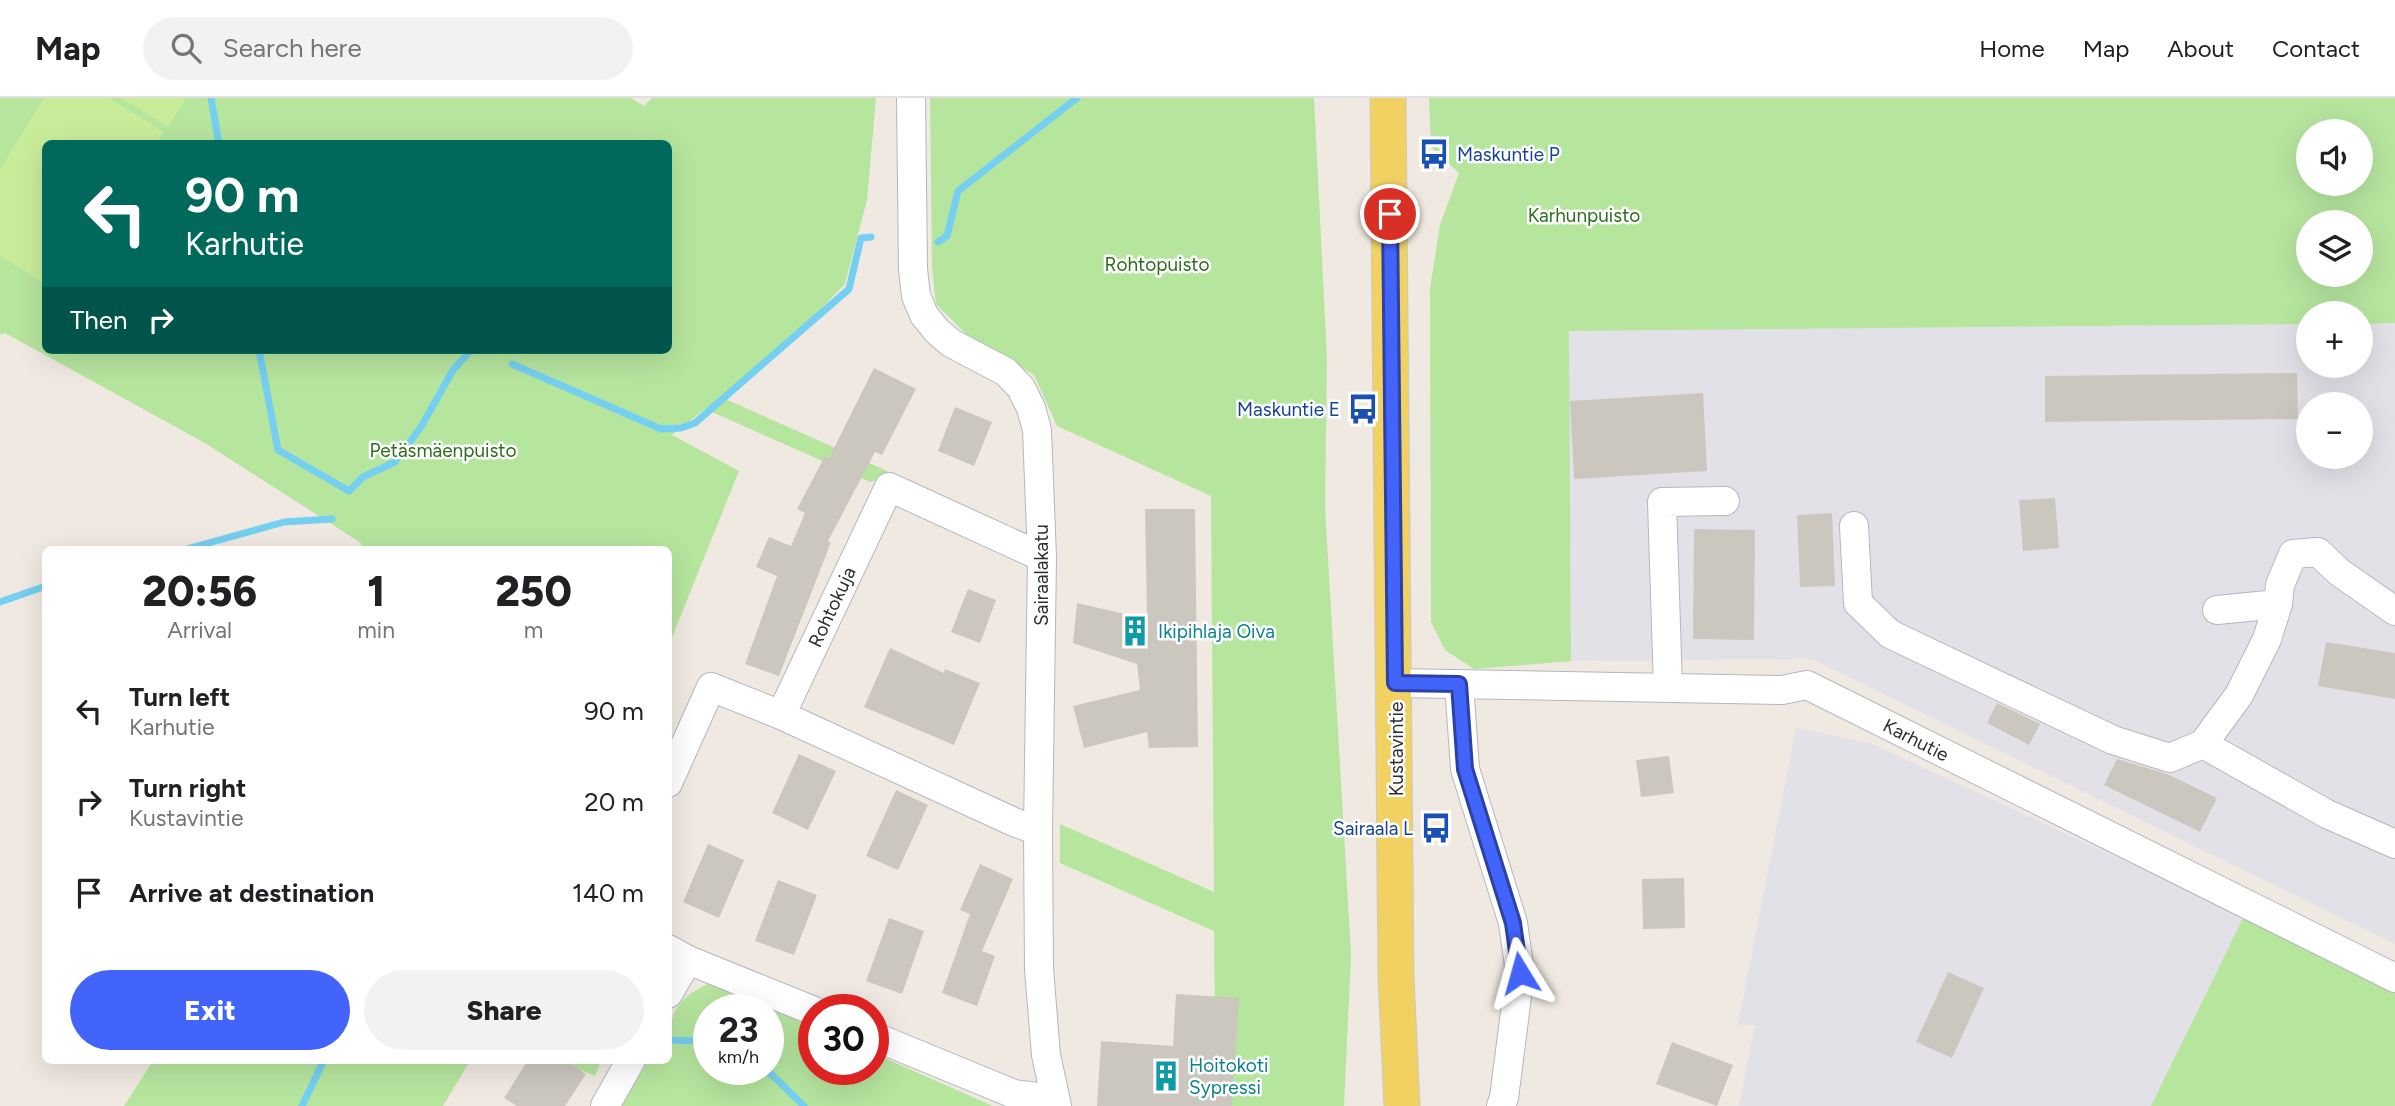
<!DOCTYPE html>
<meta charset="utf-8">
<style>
:root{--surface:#fff;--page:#f2f2f2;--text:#202124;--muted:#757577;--line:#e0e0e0;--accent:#4264fb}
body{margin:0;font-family:Figtree,sans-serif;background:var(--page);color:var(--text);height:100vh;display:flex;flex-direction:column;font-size:26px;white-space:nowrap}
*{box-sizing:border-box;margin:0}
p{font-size:23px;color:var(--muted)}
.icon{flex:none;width:38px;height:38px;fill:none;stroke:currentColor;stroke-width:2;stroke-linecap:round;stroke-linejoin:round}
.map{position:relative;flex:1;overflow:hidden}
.side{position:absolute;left:42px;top:448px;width:630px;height:518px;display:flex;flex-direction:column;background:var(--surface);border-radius:10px;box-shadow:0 7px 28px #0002}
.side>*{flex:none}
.banner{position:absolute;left:42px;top:42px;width:630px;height:214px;border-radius:10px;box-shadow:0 7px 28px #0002;background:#00695c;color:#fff;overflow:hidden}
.fabs{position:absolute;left:2296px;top:21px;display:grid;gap:14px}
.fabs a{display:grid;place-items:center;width:77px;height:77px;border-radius:50%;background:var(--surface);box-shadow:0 7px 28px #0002;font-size:35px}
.speed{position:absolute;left:693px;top:896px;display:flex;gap:14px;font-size:35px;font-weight:700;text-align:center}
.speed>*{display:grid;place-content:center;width:91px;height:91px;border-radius:50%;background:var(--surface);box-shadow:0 7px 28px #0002;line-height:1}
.speed small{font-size:18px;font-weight:400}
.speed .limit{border:10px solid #d22;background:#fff;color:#111}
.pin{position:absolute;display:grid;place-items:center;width:60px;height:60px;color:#fff;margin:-30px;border:4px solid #fff;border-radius:50%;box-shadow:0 2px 7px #0007}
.me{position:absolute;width:77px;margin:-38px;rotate:352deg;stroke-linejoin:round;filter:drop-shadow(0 0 5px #0008)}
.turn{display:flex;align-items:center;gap:24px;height:147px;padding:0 28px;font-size:32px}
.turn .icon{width:91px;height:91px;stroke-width:2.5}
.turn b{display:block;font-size:49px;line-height:60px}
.then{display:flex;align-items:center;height:66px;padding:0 28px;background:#0003;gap:14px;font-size:26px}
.eta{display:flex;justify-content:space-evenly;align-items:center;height:119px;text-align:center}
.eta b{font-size:42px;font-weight:800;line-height:49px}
.action{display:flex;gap:14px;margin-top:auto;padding:14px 28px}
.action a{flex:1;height:80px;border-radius:42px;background:var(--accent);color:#fff;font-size:28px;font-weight:800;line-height:80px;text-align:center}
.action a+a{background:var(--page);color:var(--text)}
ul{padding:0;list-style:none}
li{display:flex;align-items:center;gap:21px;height:91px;padding:0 28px}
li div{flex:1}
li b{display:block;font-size:26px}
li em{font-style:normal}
header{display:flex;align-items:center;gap:42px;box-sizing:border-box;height:98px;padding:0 35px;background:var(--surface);border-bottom:2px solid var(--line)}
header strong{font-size:33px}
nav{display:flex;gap:38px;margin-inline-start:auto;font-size:24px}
.search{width:490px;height:63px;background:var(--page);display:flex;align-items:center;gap:18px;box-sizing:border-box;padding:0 24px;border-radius:38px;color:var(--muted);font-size:26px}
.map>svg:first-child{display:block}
</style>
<header>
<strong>Map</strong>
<div class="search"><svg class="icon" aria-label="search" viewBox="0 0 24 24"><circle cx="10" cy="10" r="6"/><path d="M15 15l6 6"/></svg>Search here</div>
<nav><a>Home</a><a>Map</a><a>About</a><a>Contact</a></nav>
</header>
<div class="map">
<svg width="2395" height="1008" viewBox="0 0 2395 1008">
<rect width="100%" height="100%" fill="#efe9e1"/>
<path fill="#e3e1e8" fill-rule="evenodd" d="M 2395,225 L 2395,846 L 1812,561 L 1571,563 L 1568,233 L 2308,226 L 2308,268 L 2361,268 L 2361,226 ZM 2308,306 L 2361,306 L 2361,359 L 2308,359 Z
M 1796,630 L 1870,645 L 2244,818 L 2151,1008 L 1739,1008 L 1755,927 L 1738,927 Z"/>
<path fill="#b6e59e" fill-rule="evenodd" d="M 0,0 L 631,0 L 644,8 L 652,0 L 876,0 L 867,102 L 845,186 L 812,220 L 721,299 L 896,377 L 870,384 L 705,311 L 672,337 L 739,373 L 669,547 L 668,452 L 361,451 L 361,445 L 205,345 L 5,235 L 0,237 ZM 46,46 L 668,46 L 668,252 L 46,252 Z
M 930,0 L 1314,0 L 1327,261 L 1325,409 L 1351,857 L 1344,1008 L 1216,1008 L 1214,833 L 1060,765 L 1060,726 L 1214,794 L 1211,398 L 1057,328 L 1034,277 L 969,239 L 936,206 L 932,170 Z
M 1429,0 L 2395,0 L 2395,225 L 2361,226 L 2361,215 L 2308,215 L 2308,226 L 1569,233 L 1571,563 L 1474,571 L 1445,552 L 1431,524 L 1430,190 L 1440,127 L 1459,75 L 1431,49 ZM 2308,33 L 2361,33 L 2361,86 L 2308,86 ZM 2308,124 L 2361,124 L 2361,177 L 2308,177 Z
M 2244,818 L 2395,893 L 2395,1008 L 2151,1008 Z
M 708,886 L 721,887 L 814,928 L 814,971 L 873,971 L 873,955 L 993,1008 L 622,1008 L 648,963 L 668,962 C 669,923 669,904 708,886 ZM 709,912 L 768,912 L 768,971 L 709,971 Z
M 153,963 L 153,962 L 470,963 L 443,1008 L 124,1008 Z
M 560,963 L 601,963 L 595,978 Z"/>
<path fill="#c9ec9a" d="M 44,0 L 109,0 L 164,34 L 157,45 L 46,46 L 45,186 L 0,158 L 0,71 Z
M 122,0 L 186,0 L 168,29 Z"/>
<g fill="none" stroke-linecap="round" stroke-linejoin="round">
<path stroke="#75cff0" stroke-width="7" d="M 211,0 L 219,46
M 938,144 L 947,138 L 958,93 L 1077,0
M 259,252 L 278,352 L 349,393 L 363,379 L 395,364 L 421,329 L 453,272 L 471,252
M 484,252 L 485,252
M 512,266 L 661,331 L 681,330 L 695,325 L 849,191 L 861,140 L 871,139
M 183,452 L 284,424 L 332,421
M 0,504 L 46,488
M 668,942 L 696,943 L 709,949
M 760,971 L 771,976 L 804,1008
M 302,1008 L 324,962"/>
</g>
<path fill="#cbc7bf" d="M 874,270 L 916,291 L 882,357 L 875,354 L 828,443 L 831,444 L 779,578 L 745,566 L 777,478 L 756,469 L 769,439 L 791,448 L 805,415 L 797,411 L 825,358 L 829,360 Z
M 2297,275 L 2298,321 L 2045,324 L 2045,278 Z
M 1703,295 L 1707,373 L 1574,381 L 1570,303 Z
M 955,309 L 992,324 L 974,368 L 938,353 Z
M 2055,400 L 2059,450 L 2023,453 L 2019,402 Z
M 1145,411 L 1195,411 L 1198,649 L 1149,650 L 1147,634 L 1084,650 L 1073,608 L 1140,592 L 1137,566 L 1073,545 L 1077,505 L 1147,521 Z
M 1832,415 L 1835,488 L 1800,489 L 1797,417 Z
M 1694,431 L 1755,432 L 1754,542 L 1693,541 Z
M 968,491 L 996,502 L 980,545 L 951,534 Z
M 2326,544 L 2395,555 L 2395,601 L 2318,588 Z
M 890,550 L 944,575 L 945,571 L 980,585 L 954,647 L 864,609 Z
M 1997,605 L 2040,626 L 2029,647 L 1987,625 Z
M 799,656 L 836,673 L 808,732 L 772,715 Z
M 1669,658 L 1674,695 L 1641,699 L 1636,662 Z
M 2117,661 L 2167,676 L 2217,700 L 2200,734 L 2104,687 Z
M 896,692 L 928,707 L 898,772 L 866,758 Z
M 708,746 L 744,762 L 719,820 L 683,804 Z
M 980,766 L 1013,781 L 982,853 L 995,858 L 977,908 L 942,895 L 970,816 L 960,812 Z
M 1684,780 L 1685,830 L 1643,831 L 1642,781 Z
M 778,782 L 817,797 L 794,857 L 755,843 Z
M 889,820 L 924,833 L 902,896 L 866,883 Z
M 1948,874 L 1984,890 L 1952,960 L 1916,944 Z
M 1176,896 L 1239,900 L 1232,1008 L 1097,1008 L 1101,943 L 1173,948 Z
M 1672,944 L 1733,967 L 1717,1008 L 1656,986 Z
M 528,962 L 565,962 L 586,976 L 565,1008 L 517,1008 L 504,1000 Z"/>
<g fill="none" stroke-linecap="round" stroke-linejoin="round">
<g stroke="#b4b7c1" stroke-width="30">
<path id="minor" d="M 911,0 L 913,171 L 916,198 L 924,217 L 937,233 L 951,245 L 1006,274 L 1021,290 L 1031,310 L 1037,332 L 1042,459 L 1038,733 L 1039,871 L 1046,957 L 1057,1008
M 1854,428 L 1858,505 L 1890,536 L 2113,642 L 2170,660 L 2203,646 L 2239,597 L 2267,541 L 2278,506 L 2280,487 L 2293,456 L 2318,454 L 2339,474 L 2395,513
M 2217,512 L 2278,506
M 1395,585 L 1782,592 L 1807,587 L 2395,880
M 1459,586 L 1465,671 L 1513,825 L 1520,875 L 1504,1000 L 1501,1008
M 1668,590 L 1662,404 L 1725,403
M 781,617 L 1014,724 L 1038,733
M 2203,646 L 2327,716 L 2395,746
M 668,685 L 711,589 L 781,617 L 889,389 L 1042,459
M 668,851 L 688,862 L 814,913
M 668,896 L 688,862
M 873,938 L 1014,996 L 1055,1001
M 605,1008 L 631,962"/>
</g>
<g stroke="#c9c9c9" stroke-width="37">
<path id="major" d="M 1388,0 L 1396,879 L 1402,1008"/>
</g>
<use href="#minor" stroke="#fff" stroke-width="28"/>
<use href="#major" stroke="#f2d163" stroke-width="35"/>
</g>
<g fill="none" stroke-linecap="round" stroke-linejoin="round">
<g stroke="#2b41a3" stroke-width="18">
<path id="route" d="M 1390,116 L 1395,585 L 1459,586 L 1465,671 L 1513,825 L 1520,875"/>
</g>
<use href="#route" stroke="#4264fb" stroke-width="12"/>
</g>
<defs>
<g id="bus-bare" transform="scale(2.415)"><path d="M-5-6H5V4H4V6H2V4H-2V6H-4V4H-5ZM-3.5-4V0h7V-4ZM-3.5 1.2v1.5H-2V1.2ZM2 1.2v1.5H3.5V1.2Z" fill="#1a4fb4" stroke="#fff" stroke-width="2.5" paint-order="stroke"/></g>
<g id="building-bare" transform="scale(2.415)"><path d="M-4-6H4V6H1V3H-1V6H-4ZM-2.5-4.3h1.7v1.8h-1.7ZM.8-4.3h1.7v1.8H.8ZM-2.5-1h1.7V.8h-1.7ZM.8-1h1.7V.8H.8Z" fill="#0f9aa8" stroke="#fff" stroke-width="2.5" paint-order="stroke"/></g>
</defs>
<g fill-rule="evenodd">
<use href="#bus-bare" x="1434" y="56"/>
<use href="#bus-bare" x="1363" y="311"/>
<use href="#building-bare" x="1135" y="533"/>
<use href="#bus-bare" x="1436" y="730"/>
<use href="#building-bare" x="1166" y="978"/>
</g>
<g text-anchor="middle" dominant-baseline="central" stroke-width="5" stroke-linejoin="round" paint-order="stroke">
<g font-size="19" fill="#164399" stroke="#fff" text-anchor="end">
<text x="1457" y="56" text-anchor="start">Maskuntie P</text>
<text x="1340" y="311">Maskuntie E</text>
<text x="1413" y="730">Sairaala L</text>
</g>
<g font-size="19" fill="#2c6e1b" stroke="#fff">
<text x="1584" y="117">Karhunpuisto</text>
<text x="1157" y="166">Rohtopuisto</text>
<text x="443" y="352">Petäsmäenpuisto</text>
</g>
<g font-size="19" fill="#2e2e2e" stroke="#fff">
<text transform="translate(1041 477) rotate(-90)">Sairaalakatu</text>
<text transform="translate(832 509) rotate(-65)">Rohtokuja</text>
<text transform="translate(1916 642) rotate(27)">Karhutie</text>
<text transform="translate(1396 651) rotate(-90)">Kustavintie</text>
</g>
<g font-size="19" fill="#0d838f" stroke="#fff" text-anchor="start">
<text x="1158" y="533">Ikipihlaja Oiva</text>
<text x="1189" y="967">Hoitokoti<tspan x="1189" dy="22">Sypressi</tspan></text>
</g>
</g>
</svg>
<div class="fabs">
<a><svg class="icon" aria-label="sound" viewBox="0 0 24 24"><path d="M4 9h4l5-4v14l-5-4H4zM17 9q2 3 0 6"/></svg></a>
<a><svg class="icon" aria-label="layers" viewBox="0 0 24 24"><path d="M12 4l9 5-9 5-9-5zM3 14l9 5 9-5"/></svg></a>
<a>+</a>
<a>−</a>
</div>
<div class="speed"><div>23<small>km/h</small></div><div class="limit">30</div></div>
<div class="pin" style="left:1390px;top:116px;background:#d93025"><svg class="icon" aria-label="arrive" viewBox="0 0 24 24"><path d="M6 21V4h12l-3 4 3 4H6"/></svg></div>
<svg class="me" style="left:1520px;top:875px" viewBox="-20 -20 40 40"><path d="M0-17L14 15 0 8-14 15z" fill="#4264fb" stroke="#fff" stroke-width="4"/></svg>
<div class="banner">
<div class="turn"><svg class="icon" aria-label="left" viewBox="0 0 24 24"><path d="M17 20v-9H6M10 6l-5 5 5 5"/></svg><div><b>90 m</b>Karhutie</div></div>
<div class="then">Then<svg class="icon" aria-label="right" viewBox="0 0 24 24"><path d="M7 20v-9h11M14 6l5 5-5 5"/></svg></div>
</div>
<section class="side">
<div class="eta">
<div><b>20:56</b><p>Arrival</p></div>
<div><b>1</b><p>min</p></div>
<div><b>250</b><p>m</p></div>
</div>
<ul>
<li><svg class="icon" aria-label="left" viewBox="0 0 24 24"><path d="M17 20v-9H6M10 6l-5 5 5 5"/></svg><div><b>Turn left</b><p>Karhutie</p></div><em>90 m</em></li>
<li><svg class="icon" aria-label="right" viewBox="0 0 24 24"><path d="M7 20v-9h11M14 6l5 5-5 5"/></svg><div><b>Turn right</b><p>Kustavintie</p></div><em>20 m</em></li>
<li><svg class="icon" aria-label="arrive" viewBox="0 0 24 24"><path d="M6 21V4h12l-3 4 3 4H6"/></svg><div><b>Arrive at destination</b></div><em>140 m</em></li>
</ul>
<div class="action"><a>Exit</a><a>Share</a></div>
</section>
</div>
